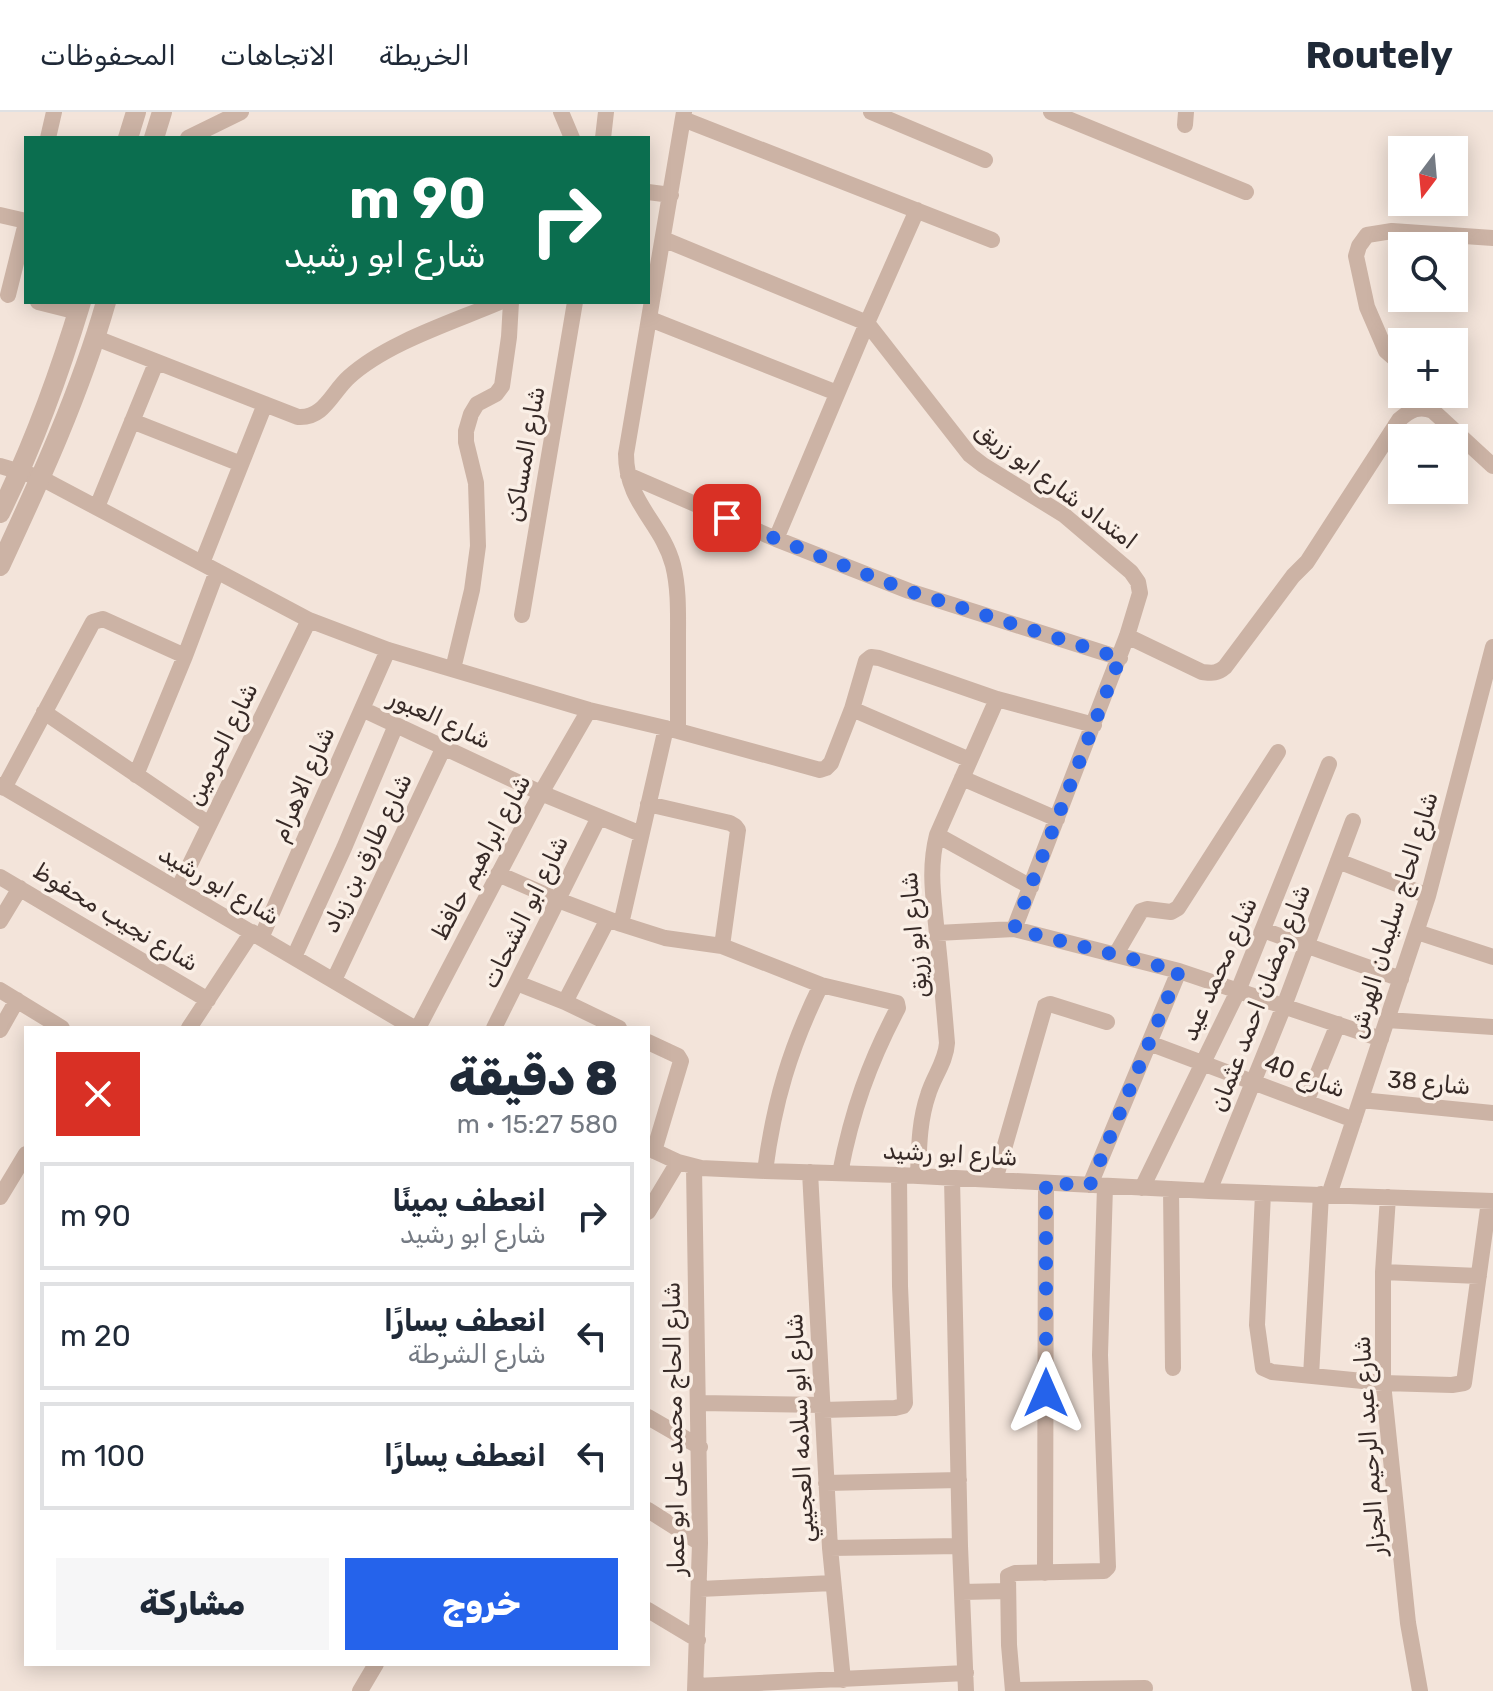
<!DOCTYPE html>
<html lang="ar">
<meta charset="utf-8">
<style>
:root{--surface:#fff;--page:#f6f6f7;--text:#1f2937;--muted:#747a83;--line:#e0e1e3;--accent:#2563eb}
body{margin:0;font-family:Rubik,"Noto Naskh Arabic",sans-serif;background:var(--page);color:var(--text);direction:rtl;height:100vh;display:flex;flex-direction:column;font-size:30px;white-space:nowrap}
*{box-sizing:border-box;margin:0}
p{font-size:26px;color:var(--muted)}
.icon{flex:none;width:44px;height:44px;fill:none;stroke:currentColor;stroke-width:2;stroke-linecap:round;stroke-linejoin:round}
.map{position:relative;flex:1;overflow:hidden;direction:ltr}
.drawer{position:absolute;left:24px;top:914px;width:626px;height:640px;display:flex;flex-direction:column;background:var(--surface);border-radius:0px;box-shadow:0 4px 20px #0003;direction:rtl}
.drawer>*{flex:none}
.top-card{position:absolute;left:24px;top:24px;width:626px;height:168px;border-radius:0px;box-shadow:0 4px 20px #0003;direction:rtl;background:#0b6e4f;color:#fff;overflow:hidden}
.needle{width:52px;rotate:196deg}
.controls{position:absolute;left:1388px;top:24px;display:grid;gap:16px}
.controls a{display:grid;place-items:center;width:80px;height:80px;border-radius:0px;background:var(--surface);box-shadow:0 4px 20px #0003;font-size:40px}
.pin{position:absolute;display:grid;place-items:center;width:68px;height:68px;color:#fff;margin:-34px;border-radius:16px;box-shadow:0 4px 12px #0006}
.me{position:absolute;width:88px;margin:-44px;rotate:0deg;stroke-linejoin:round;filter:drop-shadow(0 0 6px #0008)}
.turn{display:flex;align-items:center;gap:28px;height:168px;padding:0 32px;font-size:36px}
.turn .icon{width:104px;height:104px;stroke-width:2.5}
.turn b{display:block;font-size:56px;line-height:68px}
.round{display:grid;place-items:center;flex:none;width:84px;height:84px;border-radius:0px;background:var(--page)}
.headline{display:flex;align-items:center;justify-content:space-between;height:136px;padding:0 32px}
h1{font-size:48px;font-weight:800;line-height:60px}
.cta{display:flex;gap:16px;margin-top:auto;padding:16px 32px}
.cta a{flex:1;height:92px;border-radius:0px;background:var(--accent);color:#fff;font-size:32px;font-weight:800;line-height:92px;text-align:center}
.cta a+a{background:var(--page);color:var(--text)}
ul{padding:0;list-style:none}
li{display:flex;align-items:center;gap:24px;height:108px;margin:0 16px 12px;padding:0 16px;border:4px solid var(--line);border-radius:0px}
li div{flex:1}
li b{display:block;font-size:30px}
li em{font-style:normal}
header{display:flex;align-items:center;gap:48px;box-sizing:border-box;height:112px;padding:0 40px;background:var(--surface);border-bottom:2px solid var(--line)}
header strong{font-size:38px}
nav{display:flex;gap:44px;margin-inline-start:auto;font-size:28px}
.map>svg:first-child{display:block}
</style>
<header>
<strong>Routely</strong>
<nav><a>الخريطة</a><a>الاتجاهات</a><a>المحفوظات</a></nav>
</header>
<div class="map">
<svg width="1493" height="1579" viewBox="0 0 1493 1579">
<rect width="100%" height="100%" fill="#f3e4da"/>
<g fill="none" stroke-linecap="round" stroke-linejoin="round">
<path stroke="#ccb3a5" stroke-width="16" d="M 561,0 L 572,26
M 871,0 L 985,48
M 1051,0 L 1246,80
M 683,7 L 992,128
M 1185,13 L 1186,0
M 48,26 L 54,0
M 188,26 L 241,0
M 603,26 L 606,0
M 648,80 L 671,83
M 0,103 L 26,109
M 663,127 L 867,211 L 970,343 L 983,353 L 1064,403 L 1131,460 L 1138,470 L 1140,481 L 1127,524 L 1014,817
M 8,183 L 26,111
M 38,190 L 78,200
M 650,207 L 837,281
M 96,226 L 298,305 C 324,307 332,280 349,265 C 386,231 453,210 500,190
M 1402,253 L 1386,239 L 1367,195 L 1356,144 L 1359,134 L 1367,123 L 1392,119 L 1493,126
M 132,309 L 241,352
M 0,354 L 41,366 L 309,508 L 388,538 L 589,598 L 678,619 L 820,658 L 826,656 L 831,651 L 852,597 L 866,549 L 871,545 L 879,546 L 997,587 L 1094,613
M 628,363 L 776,427 L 909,479 L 1120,546
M 97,395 L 156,251
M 776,427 L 867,211 L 917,98
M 202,451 L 265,292
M 522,503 L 575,190
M 1127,524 L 1202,560 C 1212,561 1217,562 1225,555 L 1293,464 L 1307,450 L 1399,308 C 1410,298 1419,293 1433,299 L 1493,354
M 453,557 L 472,478 L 478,434 L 476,371 L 466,330 L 466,319 L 471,302 L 477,292 L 496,282 L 502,274 L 509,225 L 511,190
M 362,597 L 541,681 L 641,722
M 852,597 L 970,648
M 44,600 L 209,712
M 678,619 C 678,588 678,558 678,527 C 678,502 679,477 673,453 C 662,411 626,391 626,342 L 684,0
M 136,663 L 185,544
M 962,666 L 1057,707
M 0,673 L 414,916
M 4,676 L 93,510 L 103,507 L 185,544 L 217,459
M 648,692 L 730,711 L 735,714 L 738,718 L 722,834
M 937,723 L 1031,775
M 1338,749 L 1428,784
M 498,762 L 558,788 L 621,812 L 665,826 L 722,834 L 821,873 L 897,891 L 898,896 C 869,951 852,999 840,1061
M 0,765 L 208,888
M 178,777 L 309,508
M 0,809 L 20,776
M 621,812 L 666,616
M 1263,818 L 1401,867
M 1417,820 L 1493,845
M 937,821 L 1014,817 L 1179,859 L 1381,927
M 261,826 L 388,538
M 1116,842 L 1141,799 L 1147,797 L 1171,800 L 1178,796 L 1278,640
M 294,845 L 344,736 L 396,613
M 334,868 L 444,635
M 517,871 L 565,890 L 619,916
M 0,878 L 62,916
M 565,890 L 608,807
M 1387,908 L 1493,915
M 189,916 L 252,820
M 418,916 L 541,681 L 589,598
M 494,916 L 599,705
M 0,918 L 17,888
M 648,930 L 678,944 L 681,949 L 654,1039
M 1149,931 L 1354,1008
M 1361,988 L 1493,1001
M 1306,990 L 1338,912
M 648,1036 L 678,1050 L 701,1056 L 765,1059 L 899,1063 L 1209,1079 L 1493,1089
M 694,1055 L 700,1431 L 695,1579
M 765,1059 C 774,990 790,936 821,873
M 810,1060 L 830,1436 L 843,1568
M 918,1064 C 919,1037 919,1009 928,983 C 933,965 946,950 947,931 C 944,895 941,859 937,823 C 934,787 928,759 937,723 L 997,587
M 952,1066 L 960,1434 L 966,1579
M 995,1068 L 1045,894 L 1050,892 L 1107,910
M 1090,1073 L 1179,859
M 1142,1076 L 1238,879 L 1329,652
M 1171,1077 L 1173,1256
M 1209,1079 L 1284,894 L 1353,709
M 1263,1081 L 1257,1213 L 1263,1256 L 1272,1260 L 1383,1271 L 1452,1273 L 1464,1271 L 1489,1089
M 1329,1083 L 1428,784 L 1493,535
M 0,1085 L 26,1042
M 1388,1085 L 1383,1160 L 1383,1271 L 1408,1511 L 1420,1579
M 648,1100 L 678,1050
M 1383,1160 L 1479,1164
M 1311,1264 L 1321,1082
M 699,1291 L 823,1293
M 823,1298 L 895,1296 L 903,1294 L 905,1291 L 900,1174 L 899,1063
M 648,1305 L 700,1335
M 826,1371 L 959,1368
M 648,1398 L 700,1431
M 830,1436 L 960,1434
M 1045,1461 L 1046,1071
M 700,1477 L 833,1471
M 962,1480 L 1007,1479
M 648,1498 L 698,1528
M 696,1574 L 966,1561
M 1013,1578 L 1145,1576
M 360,1579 L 376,1552
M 1013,1579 L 1009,1533 L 1008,1464 L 1015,1461 L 1104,1459 L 1108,1455 L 1100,1243 L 1105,1074"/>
<path stroke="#ccb3a5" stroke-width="20" d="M 128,26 L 136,0
M 154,26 L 162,0
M 0,401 C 33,334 59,263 81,190
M 0,454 C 40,368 80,281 106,190"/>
</g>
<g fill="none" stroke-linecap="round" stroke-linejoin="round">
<path stroke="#2563eb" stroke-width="14" stroke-dasharray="0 25.2" d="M 727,406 L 776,427 L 909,479 L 1120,546 L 1014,817 L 1179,859 L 1090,1073 L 1046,1071 L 1046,1281"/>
</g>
<g text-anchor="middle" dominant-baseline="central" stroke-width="7" stroke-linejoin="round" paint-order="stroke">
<g font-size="24" fill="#372a27" stroke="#faefe6">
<text transform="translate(525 342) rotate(-80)">شارع المساكن</text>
<text transform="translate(1056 373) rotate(37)">امتداد شارع ابو زريق</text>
<text transform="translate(440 607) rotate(25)">شارع العبور</text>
<text transform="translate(222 632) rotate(-64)">شارع الحرمين</text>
<text transform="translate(303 672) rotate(-66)">شارع الاهرام</text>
<text transform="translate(367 741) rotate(-64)">شارع طارق بن زياد</text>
<text transform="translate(481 745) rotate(-62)">شارع ابراهيم حافظ</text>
<text transform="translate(219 773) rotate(30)">شارع ابو رشيد</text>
<text transform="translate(525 800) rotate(-64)">شارع ابو الشحات</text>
<text transform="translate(1393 803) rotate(-73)">شارع الحاج سليمان الهرش</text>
<text transform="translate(116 805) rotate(31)">شارع نجيب محفوظ</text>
<text transform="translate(914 823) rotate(-95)">شارع ابو زريق</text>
<text transform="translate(1219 857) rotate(-66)">شارع محمد عيد</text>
<text transform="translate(1260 886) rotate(-69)">شارع رمضان احمد عثمان</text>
<text transform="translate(1305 964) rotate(20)">شارع 40</text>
<text transform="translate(1429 971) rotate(5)">شارع 38</text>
<text transform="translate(950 1042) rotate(3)">شارع ابو رشيد</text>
<text transform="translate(800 1316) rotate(-93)">شارع ابو سلامه العجيبي</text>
<text transform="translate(674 1317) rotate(-91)">شارع الحاج محمد على ابو عمار</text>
<text transform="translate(1369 1334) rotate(-94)">شارع عبد الرحيم الجزار</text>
</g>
</g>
</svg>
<div class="controls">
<a><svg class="needle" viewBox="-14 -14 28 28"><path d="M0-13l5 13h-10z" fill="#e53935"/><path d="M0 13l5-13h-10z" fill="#747a83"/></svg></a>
<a><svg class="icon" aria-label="search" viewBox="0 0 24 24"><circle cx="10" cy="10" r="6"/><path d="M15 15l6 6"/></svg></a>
<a>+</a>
<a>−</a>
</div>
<div class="pin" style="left:727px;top:406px;background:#d93025"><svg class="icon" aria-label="arrive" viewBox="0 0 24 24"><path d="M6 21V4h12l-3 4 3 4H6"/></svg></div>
<svg class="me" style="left:1046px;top:1281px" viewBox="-20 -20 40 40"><path d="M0-17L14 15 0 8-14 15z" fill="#2563eb" stroke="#fff" stroke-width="4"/></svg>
<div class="top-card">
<div class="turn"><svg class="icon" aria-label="right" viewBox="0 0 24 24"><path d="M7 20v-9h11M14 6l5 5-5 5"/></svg><div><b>90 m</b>شارع ابو رشيد</div></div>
</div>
<section class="drawer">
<div class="headline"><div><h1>8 دقيقة</h1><p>580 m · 15:27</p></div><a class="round" style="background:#d93025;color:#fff"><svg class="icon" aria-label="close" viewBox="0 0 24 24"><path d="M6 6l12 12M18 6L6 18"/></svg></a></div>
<ul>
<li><svg class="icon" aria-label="right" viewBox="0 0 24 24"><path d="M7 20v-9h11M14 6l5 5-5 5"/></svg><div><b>انعطف يمينًا</b><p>شارع ابو رشيد</p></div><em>90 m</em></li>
<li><svg class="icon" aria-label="left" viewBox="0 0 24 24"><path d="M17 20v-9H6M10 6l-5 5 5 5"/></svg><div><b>انعطف يسارًا</b><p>شارع الشرطة</p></div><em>20 m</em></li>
<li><svg class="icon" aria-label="left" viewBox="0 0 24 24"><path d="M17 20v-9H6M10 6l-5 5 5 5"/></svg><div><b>انعطف يسارًا</b></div><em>100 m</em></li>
</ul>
<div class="cta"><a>خروج</a><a>مشاركة</a></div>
</section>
</div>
